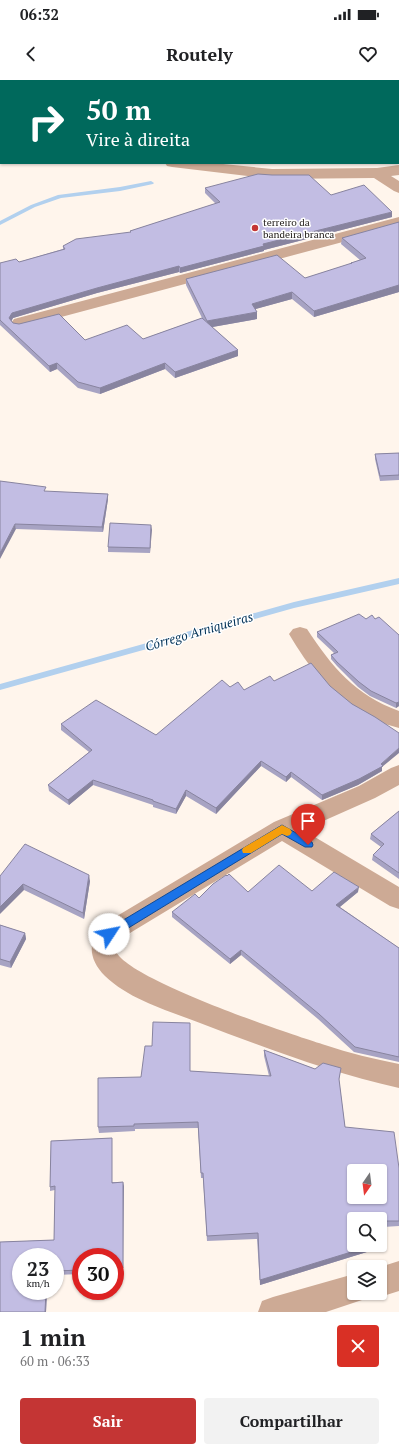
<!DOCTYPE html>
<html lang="pt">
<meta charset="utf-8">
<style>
:root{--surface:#fff;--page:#f2f2f2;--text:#202124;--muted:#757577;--accent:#c43534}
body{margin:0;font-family:"PT Serif",serif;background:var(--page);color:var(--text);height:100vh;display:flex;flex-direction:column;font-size:15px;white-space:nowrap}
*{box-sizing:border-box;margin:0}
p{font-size:13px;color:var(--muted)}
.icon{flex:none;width:22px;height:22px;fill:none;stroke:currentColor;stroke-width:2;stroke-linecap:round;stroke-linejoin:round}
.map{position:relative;height:1232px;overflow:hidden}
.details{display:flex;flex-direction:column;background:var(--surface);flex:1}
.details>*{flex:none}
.guide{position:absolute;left:0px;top:0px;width:399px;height:84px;box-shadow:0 1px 3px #0004;background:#00695c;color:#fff;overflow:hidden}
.needle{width:26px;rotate:194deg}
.tools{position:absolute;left:347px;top:1084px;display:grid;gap:8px}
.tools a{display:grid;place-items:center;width:40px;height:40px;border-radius:4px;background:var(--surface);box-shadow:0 1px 3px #0004;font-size:20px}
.speed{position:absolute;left:12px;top:1168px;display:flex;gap:8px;font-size:20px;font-weight:700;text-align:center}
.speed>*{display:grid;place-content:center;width:52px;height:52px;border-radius:50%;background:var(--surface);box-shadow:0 1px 3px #0004;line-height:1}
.speed small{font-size:10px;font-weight:400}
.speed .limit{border:6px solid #d22;background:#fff;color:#111}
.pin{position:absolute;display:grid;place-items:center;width:34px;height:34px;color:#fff;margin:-41px -17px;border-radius:50% 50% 50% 0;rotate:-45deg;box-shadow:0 0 4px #0007}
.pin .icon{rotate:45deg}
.me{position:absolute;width:44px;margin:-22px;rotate:56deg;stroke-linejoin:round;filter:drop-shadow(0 0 3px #0008)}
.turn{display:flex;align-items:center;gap:14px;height:84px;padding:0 20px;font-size:18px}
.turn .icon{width:52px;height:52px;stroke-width:2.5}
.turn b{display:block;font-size:28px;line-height:34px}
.round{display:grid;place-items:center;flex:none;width:42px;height:42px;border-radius:4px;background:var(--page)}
.overview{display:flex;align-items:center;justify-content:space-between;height:68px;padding:0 20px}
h1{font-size:24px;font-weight:600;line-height:30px}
.primary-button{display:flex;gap:8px;margin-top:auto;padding:8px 20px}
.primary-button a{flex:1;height:46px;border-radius:4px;background:var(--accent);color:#fff;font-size:16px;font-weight:600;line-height:46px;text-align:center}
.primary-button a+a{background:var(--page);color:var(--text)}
.status{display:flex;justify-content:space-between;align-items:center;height:28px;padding:0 20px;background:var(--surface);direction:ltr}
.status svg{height:11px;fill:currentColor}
header{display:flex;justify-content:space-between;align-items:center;height:52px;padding:0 20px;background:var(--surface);font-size:18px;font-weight:600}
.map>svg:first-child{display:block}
</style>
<div class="status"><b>06:32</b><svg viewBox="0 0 49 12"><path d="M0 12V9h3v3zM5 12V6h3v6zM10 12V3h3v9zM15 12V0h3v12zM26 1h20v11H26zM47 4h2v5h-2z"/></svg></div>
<header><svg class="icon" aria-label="back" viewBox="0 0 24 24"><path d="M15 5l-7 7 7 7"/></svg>Routely<svg class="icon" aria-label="heart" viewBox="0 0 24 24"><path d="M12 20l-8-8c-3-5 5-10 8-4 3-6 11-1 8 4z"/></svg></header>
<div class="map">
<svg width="399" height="1232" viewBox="0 0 399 1232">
<rect width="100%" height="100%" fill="#fff5ec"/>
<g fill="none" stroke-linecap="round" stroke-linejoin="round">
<path fill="#b2d0ee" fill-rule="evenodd" d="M 151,101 L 154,103 L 153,104 L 120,111 L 61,118 L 35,127 L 0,145 L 0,141 L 31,125 L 58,115 L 120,107 Z
M 399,498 L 399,504 L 294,528 L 0,610 L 0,604 L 294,522 Z"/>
<path fill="#cdaa95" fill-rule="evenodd" d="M 386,0 L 399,0 L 399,5 L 398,1 Z
M 0,72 L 1,72 L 1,80 L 0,80 Z
M 165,83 L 213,83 L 272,89 L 377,88 L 399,85 L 399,95 L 391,96 L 399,101 L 399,113 L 394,111 L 374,98 L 272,99 L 172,87 L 167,86 Z
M 399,137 L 399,147 L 20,248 L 14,247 L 11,243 L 14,239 Z
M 300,547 L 307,549 C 332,587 355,615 399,631 L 399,648 C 388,645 374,641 364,636 C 331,617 308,586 289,554 L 293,549 Z
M 399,685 L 399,705 L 375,718 L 303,750 L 399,807 L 399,829 L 390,826 L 282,761 L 125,856 L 117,864 L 116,871 C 126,899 292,955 325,965 C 349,973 374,979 399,984 L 399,1008 C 330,993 266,968 200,943 C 169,931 130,920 105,896 C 87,878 87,858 107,842 L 274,742 L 359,706 L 391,688 Z
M 399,1181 L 399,1211 L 380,1217 L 371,1213 L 380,1213 L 380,1187 Z
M 354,1194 L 354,1213 L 367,1213 L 365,1219 L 326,1232 L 258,1232 L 262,1221 L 273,1217 Z"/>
</g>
<path fill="#a7a3c3" d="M 205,108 L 331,115 L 392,137 L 264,170 L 264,171 L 180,193 L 179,192 L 97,213 L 13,238 L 11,241 L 13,243 L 85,260 L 143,259 L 202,238 L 186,205 L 186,199 L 305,198 L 351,184 L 351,183 L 360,180 L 341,164 L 342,158 L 399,142 L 399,212 L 314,237 L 292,219 L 255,229 L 257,232 L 257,239 L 212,247 L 238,270 L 238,276 L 175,298 L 165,289 L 100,314 L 78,308 L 57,289 L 50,292 L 0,245 L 0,183 L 19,182 L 63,169 L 63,166 L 130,153 L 130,151 L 216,124 L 205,113 Z
M 399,373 L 399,400 L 380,401 L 375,379 L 375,374 Z
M 0,401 L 47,412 L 108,414 L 108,419 L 103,452 L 16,449 Z
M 151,445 L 150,473 L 108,472 L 108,467 Z
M 366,539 L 375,539 L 399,555 L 399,626 L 396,628 L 370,616 L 358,607 L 337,586 L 331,579 L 331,575 L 334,573 L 317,557 L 317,552 Z
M 274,601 L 382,687 L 382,691 L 358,705 L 322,720 L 291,697 L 286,702 L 261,686 L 216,734 L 186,716 L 176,734 L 153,727 L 153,725 L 93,705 L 69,725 L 49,711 L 48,705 L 89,672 L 61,650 L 61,644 L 156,655 L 230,607 L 244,610 Z
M 399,731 L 399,799 L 372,780 L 373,775 L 381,767 L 370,759 L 371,754 Z
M 0,796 L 90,801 L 84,839 L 24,810 Z
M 227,796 L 248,812 L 312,811 L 358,812 L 340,827 L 399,868 L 399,982 L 354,972 L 318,939 L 241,875 L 230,884 L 172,837 L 172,832 L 199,818 Z
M 0,845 L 25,853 L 26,859 L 11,888 L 0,885 Z
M 264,970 L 315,989 L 341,988 L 339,1000 L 345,1047 L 399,1088 L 399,1146 L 383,1147 L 384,1162 L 383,1167 L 260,1205 L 257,1159 L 207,1161 L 203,1098 L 201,1098 L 198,1048 L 135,1049 L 135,1051 L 99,1053 L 98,1047 L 141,997 L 190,991 L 269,996 L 264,976 Z
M 112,1058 L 112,1102 L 123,1102 L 123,1192 L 115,1193 L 115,1177 L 81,1177 L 81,1194 L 55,1195 L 55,1177 L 21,1177 L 21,1211 L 47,1211 L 46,1232 L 0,1232 L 0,1162 L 54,1160 L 55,1110 L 50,1111 L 50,1107 L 51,1061 Z"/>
<path fill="#88849f" d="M 392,132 L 392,137 L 264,170 L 264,171 L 180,193 L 180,188 L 263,164 Z
M 179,186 L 179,192 L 97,213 L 13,238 L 10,244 L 9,238 L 12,233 L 97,208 Z
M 399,205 L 399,212 L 314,237 L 314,231 Z
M 292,212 L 292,219 L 252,230 L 252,224 Z
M 257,232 L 257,239 L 207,248 L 207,241 Z
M 238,270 L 238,276 L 175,298 L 175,292 Z
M 57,283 L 57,289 L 50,292 L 49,286 Z
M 165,283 L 165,289 L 100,314 L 100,308 Z
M 108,414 L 108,419 L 103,452 L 102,447 Z
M 15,444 L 16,449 L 0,479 L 0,473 Z
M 151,445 L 152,450 L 150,473 L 150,468 Z
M 399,622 L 399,626 L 396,628 L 396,623 Z
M 399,668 L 399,673 L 382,687 L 382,691 L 358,705 L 322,720 L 322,715 L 381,684 Z
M 261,681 L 261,686 L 216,734 L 216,728 Z
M 291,692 L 291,697 L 286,702 L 286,697 Z
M 93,700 L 93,705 L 69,725 L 68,720 Z
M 186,710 L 186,716 L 176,734 L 176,729 Z
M 89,795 L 90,801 L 84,839 L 83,833 Z
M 23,804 L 24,810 L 0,834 L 0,827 Z
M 359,807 L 358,812 L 336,830 L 336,825 Z
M 25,853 L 26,859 L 11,888 L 10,882 Z
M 241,870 L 241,875 L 230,884 L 230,879 Z
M 123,1102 L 124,1106 L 123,1192 Z
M 384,1162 L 383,1167 L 260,1205 L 260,1200 L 374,1165 L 380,1165 L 380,1163 Z
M 46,1211 L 47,1211 L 46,1232 L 45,1232 Z"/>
<path fill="#c2bde3" stroke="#88849f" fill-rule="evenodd" d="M 35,0 L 340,0 L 339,1 L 34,1 L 35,1 Z
M 0,12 L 1,12 L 1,50 L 0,50 Z
M 398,18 L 399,18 L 399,23 L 398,23 Z
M 258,94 L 272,95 L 309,95 L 331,115 L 364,105 L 392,132 L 263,164 L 264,166 L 180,188 L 179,186 L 97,208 L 12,233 L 9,238 L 13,243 L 19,244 L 59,234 L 85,260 L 127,245 L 143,259 L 202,238 L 238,270 L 175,292 L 165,283 L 100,308 L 78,302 L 57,283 L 49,286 L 0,240 L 0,183 L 16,179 L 19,182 L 65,169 L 63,166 L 76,159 L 131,152 L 130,151 L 220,122 L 205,108 Z
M 399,142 L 399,205 L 314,231 L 292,212 L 252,224 L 257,232 L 207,241 L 186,199 L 277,175 L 305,198 L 352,183 L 351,183 L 366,178 L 342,158 Z
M 399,373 L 399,395 L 380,396 L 375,374 Z
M 0,401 L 46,407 L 44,411 L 108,414 L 102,447 L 15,444 L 0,473 Z
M 110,443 L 151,445 L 150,468 L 108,467 Z
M 359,534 L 366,539 L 372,535 L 375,539 L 379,537 L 399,555 L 399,622 L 396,623 L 371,611 L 359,602 L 337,582 L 331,575 L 338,572 L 317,552 Z
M 311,583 L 330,606 L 352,624 L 375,637 L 399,653 L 399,668 L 381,684 L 383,686 L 359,699 L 322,715 L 291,692 L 286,697 L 261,681 L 216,728 L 186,710 L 176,729 L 153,721 L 153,720 L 93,700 L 68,720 L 48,705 L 92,670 L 61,644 L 96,620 L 156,655 L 222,600 L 230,607 L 238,602 L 244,610 L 270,596 L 274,601 Z
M 399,731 L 399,793 L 373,775 L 384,764 L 371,754 Z
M 25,764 L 89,795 L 83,833 L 23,804 L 0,827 L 0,796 Z
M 279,785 L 312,811 L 334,792 L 359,807 L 336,825 L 399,868 L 399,977 L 355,967 L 319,934 L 241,870 L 230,879 L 172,832 L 195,814 L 199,818 L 213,804 L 226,795 L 227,796 L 229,794 L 248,812 Z
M 0,845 L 25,853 L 10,882 L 0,879 Z
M 153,942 L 190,943 L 190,991 L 271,996 L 264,970 L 315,989 L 323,983 L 341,988 L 339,999 L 345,1047 L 394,1052 L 399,1088 L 399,1141 L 382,1141 L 384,1162 L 380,1163 L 380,1139 L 354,1139 L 354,1165 L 374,1165 L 260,1200 L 258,1153 L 207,1156 L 203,1093 L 201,1093 L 198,1042 L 134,1044 L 134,1046 L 98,1047 L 98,998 L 141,997 L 145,966 L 152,966 ZM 354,1091 L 380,1091 L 380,1117 L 354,1117 Z
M 112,1058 L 112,1103 L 123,1102 L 123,1188 L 115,1189 L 115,1177 L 81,1177 L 81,1190 L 55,1191 L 55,1177 L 21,1177 L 21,1211 L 46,1211 L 45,1232 L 0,1232 L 0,1162 L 54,1160 L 55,1106 L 50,1107 L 51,1061 Z"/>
<path fill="#1a73e8" stroke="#114b97" d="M 282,745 L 312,762 L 313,765 L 312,767 L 305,767 L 282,754 L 112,858 L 109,859 L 105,858 L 103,854 L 105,851 Z"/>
<path fill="#f59e0b" d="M 282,745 L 290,749 L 292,752 L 290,755 L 287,756 L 282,754 L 251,773 L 243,773 L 242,770 L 243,768 Z"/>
<circle fill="#c43534" stroke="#fff" stroke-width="1.5" cx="255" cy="148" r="4"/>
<g text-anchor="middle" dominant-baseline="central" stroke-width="3" stroke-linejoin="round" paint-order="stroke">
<g font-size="10" fill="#25211d" stroke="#fff" text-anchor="start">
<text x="263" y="142">terreiro da<tspan x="263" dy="12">bandeira branca</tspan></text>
</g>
<g font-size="13" font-style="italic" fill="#023258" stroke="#fff">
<text transform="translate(199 551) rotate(-16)">Córrego Arniqueiras</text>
</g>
</g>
</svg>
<div class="tools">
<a><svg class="needle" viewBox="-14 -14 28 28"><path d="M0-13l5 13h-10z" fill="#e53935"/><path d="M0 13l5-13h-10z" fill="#757577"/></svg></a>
<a><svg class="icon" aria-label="search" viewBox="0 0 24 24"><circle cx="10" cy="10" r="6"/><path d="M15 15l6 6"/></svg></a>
<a><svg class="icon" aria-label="layers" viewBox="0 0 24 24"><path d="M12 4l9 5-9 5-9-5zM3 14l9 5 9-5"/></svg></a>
</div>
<div class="speed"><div>23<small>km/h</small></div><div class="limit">30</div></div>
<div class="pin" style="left:308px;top:765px;background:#d93025"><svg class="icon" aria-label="arrive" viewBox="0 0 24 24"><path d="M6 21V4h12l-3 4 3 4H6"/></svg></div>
<svg class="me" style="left:109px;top:854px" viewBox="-20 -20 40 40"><circle r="19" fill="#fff"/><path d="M0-13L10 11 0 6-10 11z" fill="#1a73e8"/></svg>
<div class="guide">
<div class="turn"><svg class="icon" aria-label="right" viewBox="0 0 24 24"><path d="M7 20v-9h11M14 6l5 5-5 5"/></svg><div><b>50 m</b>Vire à direita</div></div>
</div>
</div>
<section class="details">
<div class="overview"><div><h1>1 min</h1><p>60 m · 06:33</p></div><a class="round" style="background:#d93025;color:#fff"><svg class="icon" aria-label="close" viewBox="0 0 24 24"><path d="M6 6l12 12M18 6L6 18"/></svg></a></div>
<div class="primary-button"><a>Sair</a><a>Compartilhar</a></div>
</section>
